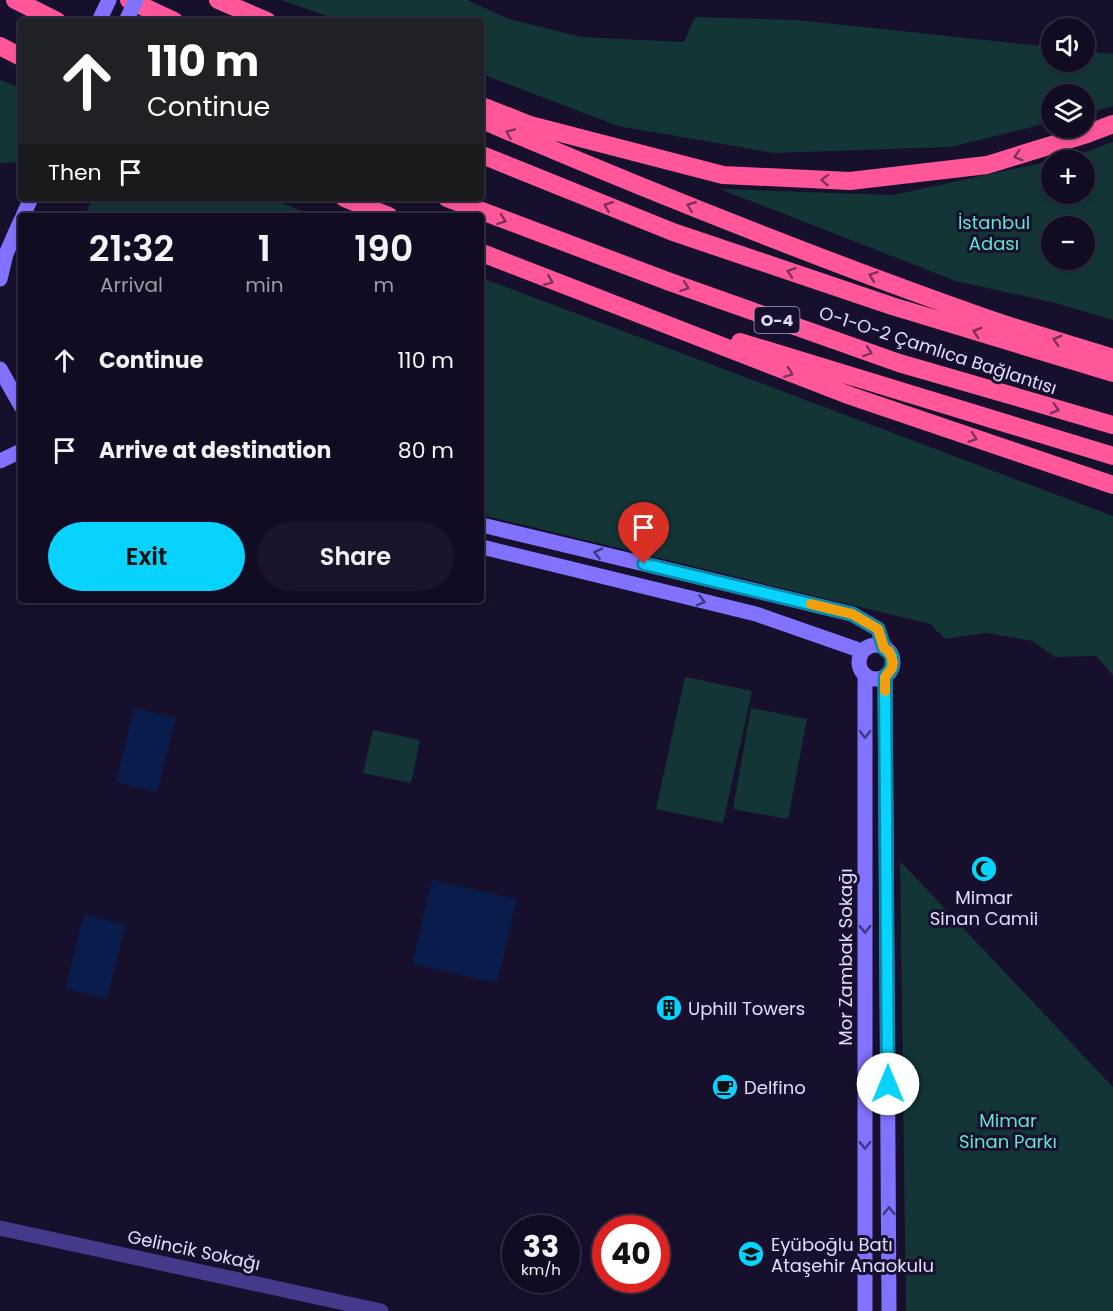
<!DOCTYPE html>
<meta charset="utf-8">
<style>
:root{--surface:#110c21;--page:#1a152a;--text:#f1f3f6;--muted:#9c9ba5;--line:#302c3f;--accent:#08d3ff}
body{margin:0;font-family:Poppins,sans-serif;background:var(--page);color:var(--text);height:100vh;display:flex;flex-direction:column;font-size:22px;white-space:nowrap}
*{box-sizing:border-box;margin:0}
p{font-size:20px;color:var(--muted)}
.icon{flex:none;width:33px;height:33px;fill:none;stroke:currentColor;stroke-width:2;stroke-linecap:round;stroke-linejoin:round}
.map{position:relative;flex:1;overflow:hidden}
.drawer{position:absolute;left:18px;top:213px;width:466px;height:390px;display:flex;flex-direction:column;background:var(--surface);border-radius:6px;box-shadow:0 3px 9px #0003,0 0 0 2px var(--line)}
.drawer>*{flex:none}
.top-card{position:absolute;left:18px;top:18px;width:466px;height:183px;border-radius:6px;box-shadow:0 3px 9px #0003,0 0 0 2px var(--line);background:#202124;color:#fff;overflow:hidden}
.buttons{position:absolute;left:1041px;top:18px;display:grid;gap:12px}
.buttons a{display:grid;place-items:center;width:54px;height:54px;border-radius:50%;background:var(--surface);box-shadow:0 3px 9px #0003,0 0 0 2px var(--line);font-size:30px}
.speed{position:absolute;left:502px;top:1215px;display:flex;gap:12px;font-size:30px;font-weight:700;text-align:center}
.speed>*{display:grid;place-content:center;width:78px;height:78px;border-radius:50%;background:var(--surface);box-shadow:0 3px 9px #0003,0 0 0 2px var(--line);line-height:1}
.speed small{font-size:15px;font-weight:400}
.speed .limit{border:9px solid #d22;background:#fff;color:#111}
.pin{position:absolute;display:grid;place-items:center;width:51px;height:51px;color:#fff;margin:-62px -26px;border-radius:50% 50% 50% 0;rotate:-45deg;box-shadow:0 0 6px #0007}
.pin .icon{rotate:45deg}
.me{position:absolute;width:66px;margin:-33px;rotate:0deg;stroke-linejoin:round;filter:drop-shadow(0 0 4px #0008)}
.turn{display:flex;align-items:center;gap:21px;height:126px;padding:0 30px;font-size:27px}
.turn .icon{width:78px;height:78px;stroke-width:2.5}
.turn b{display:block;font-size:42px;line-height:51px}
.then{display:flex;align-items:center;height:57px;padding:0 30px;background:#0003;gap:12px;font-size:22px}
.eta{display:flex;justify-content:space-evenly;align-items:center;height:102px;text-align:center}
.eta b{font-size:36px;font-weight:600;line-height:42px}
.action{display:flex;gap:12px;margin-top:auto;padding:12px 30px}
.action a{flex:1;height:69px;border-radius:36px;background:var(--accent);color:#111;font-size:24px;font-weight:600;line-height:69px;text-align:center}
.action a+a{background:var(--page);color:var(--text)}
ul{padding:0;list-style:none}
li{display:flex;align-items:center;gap:18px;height:90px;padding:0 30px}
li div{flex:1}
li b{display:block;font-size:22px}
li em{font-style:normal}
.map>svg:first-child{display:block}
</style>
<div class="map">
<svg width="1113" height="1311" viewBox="0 0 1113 1311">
<rect width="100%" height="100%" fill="#17102c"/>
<path fill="#133536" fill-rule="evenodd" d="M 281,0 L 467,0 L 509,19 L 581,37 L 684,42 L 695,17 L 797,20 L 1051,47 L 1052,62 L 1084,62 L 1085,51 L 1113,54 L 1113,106 L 1085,114 L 1084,94 L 1052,94 L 1051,122 L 950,147 L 774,153 L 618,126 L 482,74 L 482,21 L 341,21 Z
M 0,80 L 21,88 L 21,157 L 19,162 L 0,163 Z
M 1113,142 L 1113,320 L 1055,303 L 956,281 L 720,189 L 893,195 L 1051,161 L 1052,194 L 1084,194 L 1084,160 L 1056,160 L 1075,156 ZM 1052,226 L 1084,226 L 1084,260 L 1052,260 Z
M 93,198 L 268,198 L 316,216 L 84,216 Z
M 482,278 L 1113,516 L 1113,675 L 1096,656 L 1055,657 L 1032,641 L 987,633 L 945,639 L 930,624 L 482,515 Z
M 685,677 L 752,691 L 723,823 L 656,809 Z
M 751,708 L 807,719 L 788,819 L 733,809 Z
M 373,730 L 420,740 L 411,783 L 363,773 Z
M 900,861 L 1113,1087 L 1113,1311 L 906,1311 Z"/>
<path fill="#091c4c" d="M 134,708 L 176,718 L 157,793 L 116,782 Z
M 432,880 L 517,899 L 497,983 L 412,964 Z
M 84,914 L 126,925 L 107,999 L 65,989 Z"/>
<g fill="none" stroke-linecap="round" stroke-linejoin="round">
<path stroke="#443a8c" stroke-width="15" d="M 0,1228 L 381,1311"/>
<path stroke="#8173ff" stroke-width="15" d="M 99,21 L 109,0
M 23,216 L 31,198
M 0,279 L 6,254 L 21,220
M 0,369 L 21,406
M 0,461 L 21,451
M 482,525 L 852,614 L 878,629 L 884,648
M 482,547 L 756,614 L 862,651
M859 662a17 17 0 1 1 34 0a17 17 0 1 1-34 0Z
M 865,676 L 865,1311
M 885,677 L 889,1311"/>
<path stroke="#ff579a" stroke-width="18" d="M 15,0 L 57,21
M 129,0 L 174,21
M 218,0 L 267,21
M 0,46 L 21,57
M 482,106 L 530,125 L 723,175 L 850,181 L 987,165 L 1084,135 L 1113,124
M 482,120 C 646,190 813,257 983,317 C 1025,332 1070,344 1113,358
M 482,155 L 673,232 L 892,306 L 1113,373
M 344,198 L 389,216
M 447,198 L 670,282 L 899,363 L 1113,425
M 482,253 L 851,396 L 1113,485
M 740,342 L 1113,456"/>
<path stroke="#8173ff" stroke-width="15" d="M 126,21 L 136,0"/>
</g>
<defs><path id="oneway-chevron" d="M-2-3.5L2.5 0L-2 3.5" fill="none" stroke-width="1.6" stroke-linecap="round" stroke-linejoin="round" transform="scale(1.5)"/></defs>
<g stroke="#7f305e">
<use href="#oneway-chevron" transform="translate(510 133) rotate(-157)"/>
<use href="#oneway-chevron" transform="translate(1018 156) rotate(163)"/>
<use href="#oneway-chevron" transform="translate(825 180) rotate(-178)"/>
<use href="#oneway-chevron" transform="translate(608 206) rotate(-158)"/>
<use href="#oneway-chevron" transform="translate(691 206) rotate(-158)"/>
<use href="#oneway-chevron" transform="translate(502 220) rotate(20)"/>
<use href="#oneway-chevron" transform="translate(791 272) rotate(-161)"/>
<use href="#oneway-chevron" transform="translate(873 276) rotate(-160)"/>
<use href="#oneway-chevron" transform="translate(549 281) rotate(22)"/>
<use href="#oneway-chevron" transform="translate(685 287) rotate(19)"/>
<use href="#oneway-chevron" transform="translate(977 332) rotate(-163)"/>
<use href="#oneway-chevron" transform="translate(1057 340) rotate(-163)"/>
<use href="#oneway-chevron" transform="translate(868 352) rotate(19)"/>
<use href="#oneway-chevron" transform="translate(789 373) rotate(21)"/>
<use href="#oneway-chevron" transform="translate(1055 409) rotate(16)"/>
<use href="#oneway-chevron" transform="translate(973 438) rotate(19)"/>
</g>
<g stroke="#413880">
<use href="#oneway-chevron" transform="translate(598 553) rotate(-167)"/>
<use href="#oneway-chevron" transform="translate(701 601) rotate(14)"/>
<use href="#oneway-chevron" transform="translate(865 734) rotate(90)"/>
<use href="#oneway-chevron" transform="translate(865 929) rotate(90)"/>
<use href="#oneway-chevron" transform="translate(865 1145) rotate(90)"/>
<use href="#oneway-chevron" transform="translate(889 1211) rotate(-90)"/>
</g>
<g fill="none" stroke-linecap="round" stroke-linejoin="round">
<g stroke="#0589a6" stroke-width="15">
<path id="route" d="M 644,564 L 852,614 L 878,629 L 884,648 L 892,656 L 892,668 L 885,677 L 888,1084"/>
</g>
<use href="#route" stroke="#08d3ff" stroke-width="10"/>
<path stroke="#f59e0b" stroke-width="10" d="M 811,604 L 852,614 L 878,629 L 884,648 L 889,651 L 893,662 L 892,668 L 885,677 L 885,691"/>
</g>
<defs>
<g id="mosque-disc" transform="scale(1.35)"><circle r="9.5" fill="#08d3ff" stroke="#17102c"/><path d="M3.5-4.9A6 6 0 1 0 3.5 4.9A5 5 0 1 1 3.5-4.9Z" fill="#111"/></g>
<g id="building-disc" transform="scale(1.35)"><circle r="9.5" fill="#08d3ff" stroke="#17102c"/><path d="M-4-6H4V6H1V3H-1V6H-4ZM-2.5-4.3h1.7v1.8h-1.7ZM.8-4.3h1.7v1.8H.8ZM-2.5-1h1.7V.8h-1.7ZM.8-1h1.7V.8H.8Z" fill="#111"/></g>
<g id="cafe-disc" transform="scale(1.35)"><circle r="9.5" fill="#08d3ff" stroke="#17102c"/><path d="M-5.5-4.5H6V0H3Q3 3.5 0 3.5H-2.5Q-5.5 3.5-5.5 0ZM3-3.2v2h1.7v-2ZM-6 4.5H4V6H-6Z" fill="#111"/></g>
<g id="school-disc" transform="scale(1.35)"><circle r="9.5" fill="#08d3ff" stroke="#17102c"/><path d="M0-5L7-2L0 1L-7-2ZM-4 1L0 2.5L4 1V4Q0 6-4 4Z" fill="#111"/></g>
</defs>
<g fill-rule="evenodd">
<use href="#mosque-disc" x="984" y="869"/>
<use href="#building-disc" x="669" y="1008"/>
<use href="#cafe-disc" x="725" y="1087"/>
<use href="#school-disc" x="751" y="1254"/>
</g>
<g text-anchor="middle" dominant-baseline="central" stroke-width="6" stroke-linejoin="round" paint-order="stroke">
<rect fill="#17102c" stroke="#a59fc0" stroke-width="1.5" x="754.5" y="307" width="45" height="26" rx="4.5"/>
<g font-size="16" font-weight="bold" fill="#e2dcff">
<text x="777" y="320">O-4</text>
</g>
<g font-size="18" fill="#62e5ce" stroke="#17102c">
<text x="994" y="222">İstanbul<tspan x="994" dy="21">Adası</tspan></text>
<text x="1008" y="1120">Mimar<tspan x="1008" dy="21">Sinan Parkı</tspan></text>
</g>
<g font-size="18" fill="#e2dcff" stroke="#17102c">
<text transform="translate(938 350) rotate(18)">O-1-O-2 Çamlıca Bağlantısı</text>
<text transform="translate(845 957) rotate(-90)">Mor Zambak Sokağı</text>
<text transform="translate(194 1250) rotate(12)">Gelincik Sokağı</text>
</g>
<g font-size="18" fill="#e2dcff" stroke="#17102c" text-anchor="start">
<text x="984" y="897" text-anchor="middle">Mimar<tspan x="984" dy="21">Sinan Camii</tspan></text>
<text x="688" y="1008">Uphill Towers</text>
<text x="744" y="1087">Delfino</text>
<text x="771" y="1244">Eyüboğlu Batı<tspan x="771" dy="21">Ataşehir Anaokulu</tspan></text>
</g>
</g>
</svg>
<div class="buttons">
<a><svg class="icon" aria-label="sound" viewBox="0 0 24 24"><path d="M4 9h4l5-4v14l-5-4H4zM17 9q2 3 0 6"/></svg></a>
<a><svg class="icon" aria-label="layers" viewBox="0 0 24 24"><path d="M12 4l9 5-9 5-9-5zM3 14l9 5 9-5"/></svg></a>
<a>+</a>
<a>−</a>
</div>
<div class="speed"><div>33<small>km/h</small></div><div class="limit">40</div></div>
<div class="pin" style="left:644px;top:564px;background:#d93025"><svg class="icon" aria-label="arrive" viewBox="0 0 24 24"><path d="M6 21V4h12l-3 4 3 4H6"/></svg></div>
<svg class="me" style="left:888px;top:1084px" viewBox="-20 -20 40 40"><circle r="19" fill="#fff"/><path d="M0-13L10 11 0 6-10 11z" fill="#08d3ff"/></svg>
<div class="top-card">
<div class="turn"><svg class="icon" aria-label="ahead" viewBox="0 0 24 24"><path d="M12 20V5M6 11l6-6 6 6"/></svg><div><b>110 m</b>Continue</div></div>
<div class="then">Then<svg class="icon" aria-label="arrive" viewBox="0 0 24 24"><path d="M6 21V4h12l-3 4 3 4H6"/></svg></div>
</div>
<section class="drawer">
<div class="eta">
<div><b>21:32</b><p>Arrival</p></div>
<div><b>1</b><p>min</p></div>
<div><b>190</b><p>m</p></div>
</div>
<ul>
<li><svg class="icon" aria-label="ahead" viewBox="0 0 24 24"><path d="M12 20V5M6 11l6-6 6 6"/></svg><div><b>Continue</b></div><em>110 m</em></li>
<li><svg class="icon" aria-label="arrive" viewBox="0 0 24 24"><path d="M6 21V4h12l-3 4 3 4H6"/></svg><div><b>Arrive at destination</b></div><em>80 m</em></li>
</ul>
<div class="action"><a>Exit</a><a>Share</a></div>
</section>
</div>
